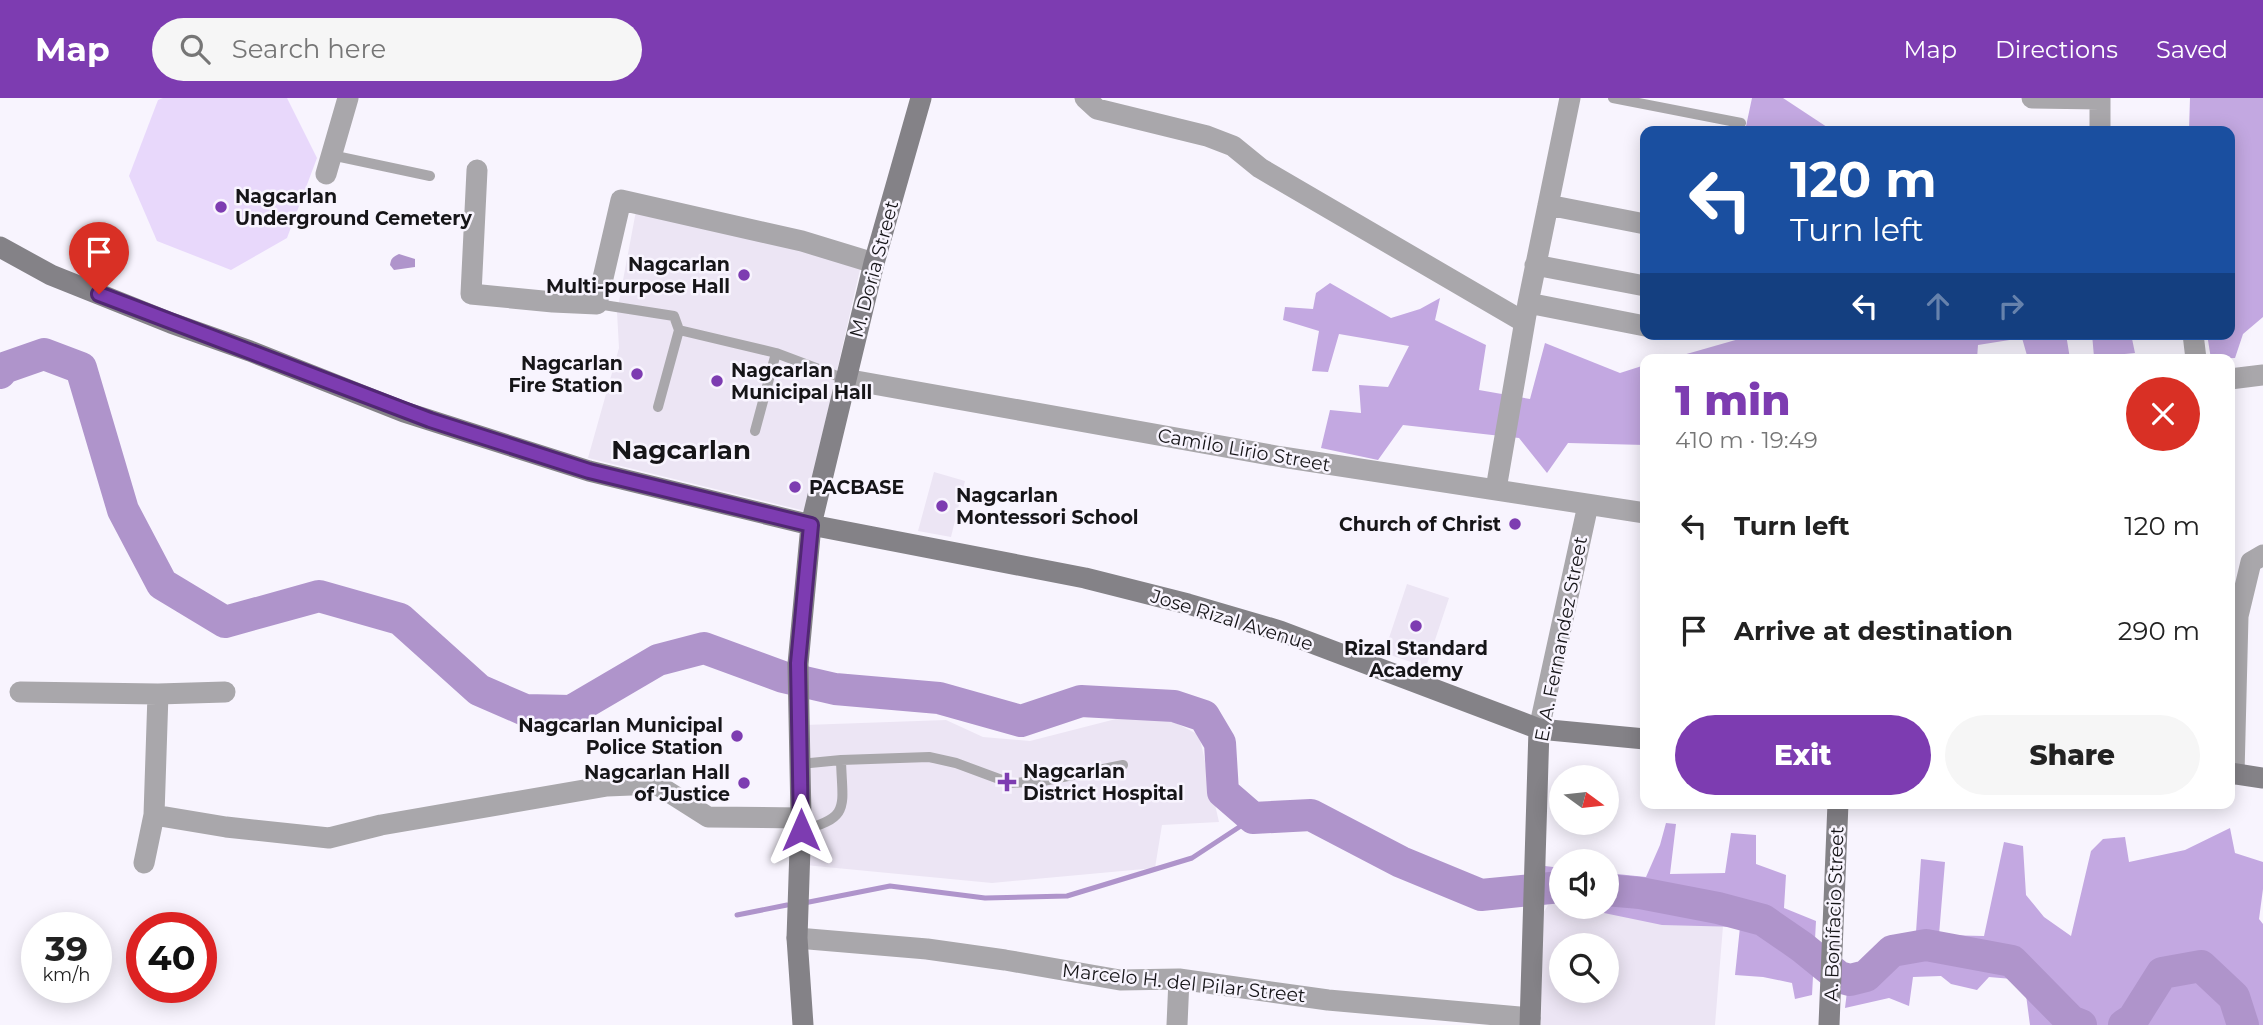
<!DOCTYPE html>
<meta charset="utf-8">
<style>
:root{--surface:#fff;--page:#f6f6f6;--text:#222;--muted:#767676;--accent:#7d3cb1}
body{margin:0;font-family:Montserrat,sans-serif;background:var(--page);color:var(--text);height:100vh;display:flex;flex-direction:column;font-size:26px;white-space:nowrap}
*{box-sizing:border-box;margin:0}
p{font-size:23px;color:var(--muted)}
.icon{flex:none;width:38px;height:38px;fill:none;stroke:currentColor;stroke-width:2;stroke-linecap:round;stroke-linejoin:round}
.map{position:relative;flex:1;overflow:hidden}
.panel{position:absolute;left:1640px;top:256px;width:595px;height:455px;display:flex;flex-direction:column;background:var(--surface);border-radius:14px;box-shadow:0 4px 18px #0003}
.panel>*{flex:none}
.hud{position:absolute;left:1640px;top:28px;width:595px;height:214px;border-radius:14px;box-shadow:0 4px 18px #0003;background:#1a4fa0;color:#fff;overflow:hidden}
.needle{width:46px;rotate:105deg}
.controls{position:absolute;left:1549px;top:667px;display:grid;gap:14px}
.controls a{display:grid;place-items:center;width:70px;height:70px;border-radius:50%;background:var(--surface);box-shadow:0 4px 18px #0003;font-size:35px}
.speed{position:absolute;left:21px;top:814px;display:flex;gap:14px;font-size:35px;font-weight:700;text-align:center}
.speed>*{display:grid;place-content:center;width:91px;height:91px;border-radius:50%;background:var(--surface);box-shadow:0 4px 18px #0003;line-height:1}
.speed small{font-size:18px;font-weight:400}
.speed .limit{border:10px solid #d22;background:#fff;color:#111}
.pin{position:absolute;display:grid;place-items:center;width:60px;height:60px;color:#fff;margin:-72px -30px;border-radius:50% 50% 50% 0;rotate:-45deg;box-shadow:0 0 7px #0007}
.pin .icon{rotate:45deg}
.me{position:absolute;width:77px;margin:-38px;rotate:0deg;stroke-linejoin:round;filter:drop-shadow(0 0 5px #0008)}
.turn{display:flex;align-items:center;gap:24px;height:147px;padding:0 35px;font-size:32px}
.turn .icon{width:91px;height:91px;stroke-width:2.5}
.turn b{display:block;font-size:49px;line-height:60px}
.lanes{display:flex;align-items:center;height:66px;padding:0 35px;background:#0003;justify-content:center;gap:35px;direction:ltr}
.lanes .off{opacity:.35}
.round{display:grid;place-items:center;flex:none;width:74px;height:74px;border-radius:37px;background:var(--page)}
.overview{display:flex;align-items:center;justify-content:space-between;height:119px;padding:0 35px}
h1{font-size:42px;font-weight:800;line-height:52px;color:var(--accent)}
.primary-button{display:flex;gap:14px;margin-top:auto;padding:14px 35px}
.primary-button a{flex:1;height:80px;border-radius:42px;background:var(--accent);color:#fff;font-size:28px;font-weight:800;line-height:80px;text-align:center}
.primary-button a+a{background:var(--page);color:var(--text)}
ul{padding:0;list-style:none}
li{display:flex;align-items:center;gap:21px;height:105px;padding:0 35px}
li div{flex:1}
li b{display:block;font-size:26px}
li em{font-style:normal}
header{display:flex;align-items:center;gap:42px;box-sizing:border-box;height:98px;padding:0 35px;background:var(--accent);color:#fff}
header strong{font-size:33px}
nav{display:flex;gap:38px;margin-inline-start:auto;font-size:24px}
.search{width:490px;height:63px;background:var(--page);display:flex;align-items:center;gap:18px;box-sizing:border-box;padding:0 24px;border-radius:38px;color:var(--muted);font-size:26px}
.map>svg:first-child{display:block}
</style>
<header>
<strong>Map</strong>
<div class="search"><svg class="icon" aria-label="search" viewBox="0 0 24 24"><circle cx="10" cy="10" r="6"/><path d="M15 15l6 6"/></svg>Search here</div>
<nav><a>Map</a><a>Directions</a><a>Saved</a></nav>
</header>
<div class="map">
<svg width="2263" height="927" viewBox="0 0 2263 927">
<rect width="100%" height="100%" fill="#f8f4fe"/>
<path fill="#ece5f4" fill-rule="evenodd" d="M 636,113 L 861,167 L 805,413 L 588,360 L 619,250 L 617,214 Z
M 934,374 L 965,383 L 951,439 L 918,433 Z
M 1407,486 L 1449,500 L 1426,569 L 1384,555 Z
M 1151,612 L 1199,637 L 1219,724 L 1162,727 L 1155,770 L 992,785 L 805,767 L 805,627 L 946,622 L 983,639 L 1030,643 Z
M 1554,797 L 1561,799 L 1561,808 L 1599,809 L 1723,828 L 1715,927 L 1541,927 L 1542,817 ZM 1561,847 L 1606,847 L 1606,892 L 1561,892 Z"/>
<path fill="#e8d8fb" d="M 163,0 L 287,0 L 317,60 L 287,140 L 231,172 L 157,143 L 129,78 L 158,2 Z"/>
<path fill="#c3a8e1" d="M 1752,0 L 1783,0 L 1833,33 L 1745,33 Z
M 2190,0 L 2263,0 L 2263,219 L 2243,236 L 2235,260 L 2211,261 L 2207,236 L 2230,236 L 2230,33 L 2189,33 Z
M 1330,185 L 1391,220 L 1420,211 L 1440,200 L 1435,222 L 1486,247 L 1479,292 L 1530,301 L 1545,245 L 1620,275 L 1645,267 L 1645,347 L 1568,345 L 1547,375 L 1519,340 L 1403,327 L 1378,362 L 1321,350 L 1330,312 L 1361,315 L 1359,287 L 1388,289 L 1409,248 L 1339,236 L 1328,274 L 1312,273 L 1319,233 L 1283,222 L 1285,209 L 1313,211 L 1316,195 Z
M 1746,236 L 2066,236 L 2070,261 L 2028,261 L 2022,240 L 1978,247 L 1977,261 L 1669,261 L 1746,239 Z
M 2092,236 L 2131,236 L 2135,255 L 2094,259 Z
M 1666,725 L 1676,726 L 1670,776 L 1725,775 L 1731,735 L 1756,737 L 1756,766 L 1786,777 L 1784,810 L 1816,823 L 1812,897 L 1795,901 L 1792,885 L 1763,879 L 1735,877 L 1740,829 L 1662,827 L 1575,809 L 1606,808 L 1607,775 L 1646,779 L 1660,747 Z
M 2230,730 L 2235,755 L 2263,764 L 2263,791 L 2259,821 L 2263,826 L 2263,927 L 2030,927 L 2024,882 L 1989,879 L 1977,892 L 1951,886 L 1941,878 L 1913,879 L 1909,908 L 1889,900 L 1845,910 L 1849,877 L 1894,856 L 1910,856 L 1916,834 L 1921,761 L 1945,764 L 1939,837 L 1984,838 L 2004,744 L 2023,748 L 2026,797 L 2044,819 L 2071,838 L 2091,753 L 2103,741 L 2125,739 L 2129,764 L 2185,752 Z
M 1545,768 L 1561,770 L 1561,806 L 1545,802 Z"/>
<path fill="#af94cb" d="M 399,156 L 415,161 L 415,169 L 394,172 L 390,167 C 391,160 393,159 399,156 Z"/>
<g fill="none" stroke-linecap="round" stroke-linejoin="round">
<path stroke="#af94cb" stroke-width="5" d="M 804,805 L 890,788 L 985,800 L 1067,798 L 1192,760 L 1253,720
M 737,817 L 787,807"/>
<path stroke="#af94cb" stroke-width="32" d="M 0,275 L 4,270 L 44,256 L 81,270 L 123,412 L 162,486 L 225,524 L 319,498 L 400,521 L 479,592 L 525,612 L 571,613 L 658,562 L 704,550 L 783,579 L 835,591 L 939,600 L 1021,623 L 1081,603 L 1174,608 L 1204,618 L 1220,645 L 1223,694 L 1253,720 L 1311,717 L 1401,764 L 1481,797 L 1561,789
M 1606,792 L 1640,795 L 1718,810 L 1763,822 L 1802,849 L 1839,879 L 1850,882 L 1866,878 L 1892,853 L 1926,847 L 2012,863 L 2071,923 L 2081,927
M 2124,927 L 2133,921 L 2162,875 L 2201,868 L 2234,899 L 2243,927"/>
<path stroke="#a9a7ab" stroke-width="10" d="M 1613,0 L 1741,25
M 331,57 L 430,78
M 597,206 L 674,218 L 679,232 L 776,255 L 845,281
M 658,309 L 679,232
M 755,333 L 776,255
M 800,666 L 841,662 L 929,659 L 956,665 L 1010,685 L 1043,683 L 1123,667
M 801,732 C 852,720 842,708 841,662"/>
<path stroke="#a9a7ab" stroke-width="21" d="M 1085,0 L 1097,11 L 1207,38 L 1233,48 L 1260,70 L 1524,224
M 2032,0 L 2100,1
M 2100,0 L 2100,33
M 477,72 L 471,196 L 553,204 L 597,206 L 621,102 L 802,143 L 874,165
M 326,76 L 348,0
M 1548,107 L 1645,126
M 1535,167 L 1645,188
M 1528,205 L 1645,228
M 2193,236 L 2196,261
M 845,281 L 1282,359 L 1645,415
M 2230,281 L 2263,277
M 1496,391 L 1528,205 L 1570,0
M 2230,512 L 2238,518 L 2234,676
M 2238,518 L 2251,464 L 2263,457
M 20,594 L 158,596 L 225,594
M 1539,631 L 1588,407
M 154,717 L 226,729 L 329,740 L 381,727 L 607,688 L 656,686 L 708,719 L 801,720
M 144,765 L 154,717 L 158,596
M 797,840 L 927,851 L 1005,862 L 1120,882 L 1179,881 L 1328,902 L 1530,920
M 1177,927 L 1179,881"/>
<path stroke="#848287" stroke-width="21" d="M 0,149 L 51,177 L 171,225 L 250,253 L 404,314 L 589,373 L 811,427 L 1085,480 L 1188,506 L 1280,533 L 1539,631 L 1645,641
M 2230,675 L 2263,680
M 803,927 L 797,840 L 801,720 L 798,566 L 811,427 L 874,165 L 921,0
M 1530,927 L 1539,631
M 1829,927 L 1838,705"/>
</g>
<g fill="none" stroke-linecap="round" stroke-linejoin="round">
<g stroke="#512773" stroke-width="18">
<path id="route" d="M 99,196 L 430,322 L 589,373 L 811,427 L 798,565 L 801,732"/>
</g>
<use href="#route" stroke="#7d3cb1" stroke-width="12"/>
</g>
<g fill="#7d3cb1" stroke="#f8f4fe" stroke-width="2.5">
<circle cx="221" cy="109" r="7"/>
<circle cx="744" cy="177" r="7"/>
<circle cx="637" cy="276" r="7"/>
<circle cx="717" cy="283" r="7"/>
<circle cx="795" cy="389" r="7"/>
<circle cx="942" cy="408" r="7"/>
<circle cx="1515" cy="426" r="7"/>
<circle cx="1416" cy="528" r="7"/>
<circle cx="737" cy="638" r="7"/>
<path d="M1003.5 673.5h7v7h7v7h-7v7h-7v-7h-7v-7h7z"/>
<circle cx="744" cy="685" r="7"/>
</g>
<g text-anchor="middle" dominant-baseline="central" stroke-width="5" stroke-linejoin="round" paint-order="stroke">
<g font-size="19" font-weight="bold" fill="#161518" stroke="#f8f4fe" text-anchor="start">
<text x="235" y="98">Nagcarlan<tspan x="235" dy="22">Underground Cemetery</tspan></text>
<text x="730" y="166" text-anchor="end">Nagcarlan<tspan x="730" dy="22">Multi-purpose Hall</tspan></text>
<text x="623" y="265" text-anchor="end">Nagcarlan<tspan x="623" dy="22">Fire Station</tspan></text>
<text x="731" y="272">Nagcarlan<tspan x="731" dy="22">Municipal Hall</tspan></text>
<text x="809" y="389">PACBASE</text>
<text x="956" y="397">Nagcarlan<tspan x="956" dy="22">Montessori School</tspan></text>
<text x="1501" y="426" text-anchor="end">Church of Christ</text>
<text x="1416" y="550" text-anchor="middle">Rizal Standard<tspan x="1416" dy="22">Academy</tspan></text>
<text x="723" y="627" text-anchor="end">Nagcarlan Municipal<tspan x="723" dy="22">Police Station</tspan></text>
<text x="1023" y="673">Nagcarlan<tspan x="1023" dy="22">District Hospital</tspan></text>
<text x="730" y="674" text-anchor="end">Nagcarlan Hall<tspan x="730" dy="22">of Justice</tspan></text>
</g>
<g font-size="19" fill="#161518" stroke="#f8f4fe">
<text transform="translate(874 171) rotate(-75)">M. Doria Street</text>
<text transform="translate(1244 352) rotate(10)">Camilo Lirio Street</text>
<text transform="translate(1232 522) rotate(17)">Jose Rizal Avenue</text>
<text transform="translate(1561 541) rotate(-79)">E. A. Fernandez Street</text>
<text transform="translate(1834 816) rotate(-88)">A. Bonifacio Street</text>
<text transform="translate(1184 885) rotate(6)">Marcelo H. del Pilar Street</text>
</g>
<g font-size="26" font-weight="bold" fill="#161518" stroke="#f8f4fe">
<text x="681" y="352">Nagcarlan</text>
</g>
</g>
</svg>
<div class="controls">
<a><svg class="needle" viewBox="-14 -14 28 28"><path d="M0-13l5 13h-10z" fill="#e53935"/><path d="M0 13l5-13h-10z" fill="#767676"/></svg></a>
<a><svg class="icon" aria-label="sound" viewBox="0 0 24 24"><path d="M4 9h4l5-4v14l-5-4H4zM17 9q2 3 0 6"/></svg></a>
<a><svg class="icon" aria-label="search" viewBox="0 0 24 24"><circle cx="10" cy="10" r="6"/><path d="M15 15l6 6"/></svg></a>
</div>
<div class="speed"><div>39<small>km/h</small></div><div class="limit">40</div></div>
<div class="pin" style="left:99px;top:196px;background:#d93025"><svg class="icon" aria-label="arrive" viewBox="0 0 24 24"><path d="M6 21V4h12l-3 4 3 4H6"/></svg></div>
<svg class="me" style="left:801px;top:732px" viewBox="-20 -20 40 40"><path d="M0-17L14 15 0 8-14 15z" fill="#7d3cb1" stroke="#fff" stroke-width="4"/></svg>
<div class="hud">
<div class="turn"><svg class="icon" aria-label="left" viewBox="0 0 24 24"><path d="M17 20v-9H6M10 6l-5 5 5 5"/></svg><div><b>120 m</b>Turn left</div></div>
<div class="lanes"><svg class="icon" aria-label="left" viewBox="0 0 24 24"><path d="M17 20v-9H6M10 6l-5 5 5 5"/></svg><svg class="icon off" aria-label="ahead" viewBox="0 0 24 24"><path d="M12 20V5M6 11l6-6 6 6"/></svg><svg class="icon off" aria-label="right" viewBox="0 0 24 24"><path d="M7 20v-9h11M14 6l5 5-5 5"/></svg></div>
</div>
<section class="panel">
<div class="overview"><div><h1>1 min</h1><p>410 m · 19:49</p></div><a class="round" style="background:#d93025;color:#fff"><svg class="icon" aria-label="close" viewBox="0 0 24 24"><path d="M6 6l12 12M18 6L6 18"/></svg></a></div>
<ul>
<li><svg class="icon" aria-label="left" viewBox="0 0 24 24"><path d="M17 20v-9H6M10 6l-5 5 5 5"/></svg><div><b>Turn left</b></div><em>120 m</em></li>
<li><svg class="icon" aria-label="arrive" viewBox="0 0 24 24"><path d="M6 21V4h12l-3 4 3 4H6"/></svg><div><b>Arrive at destination</b></div><em>290 m</em></li>
</ul>
<div class="primary-button"><a>Exit</a><a>Share</a></div>
</section>
</div>
